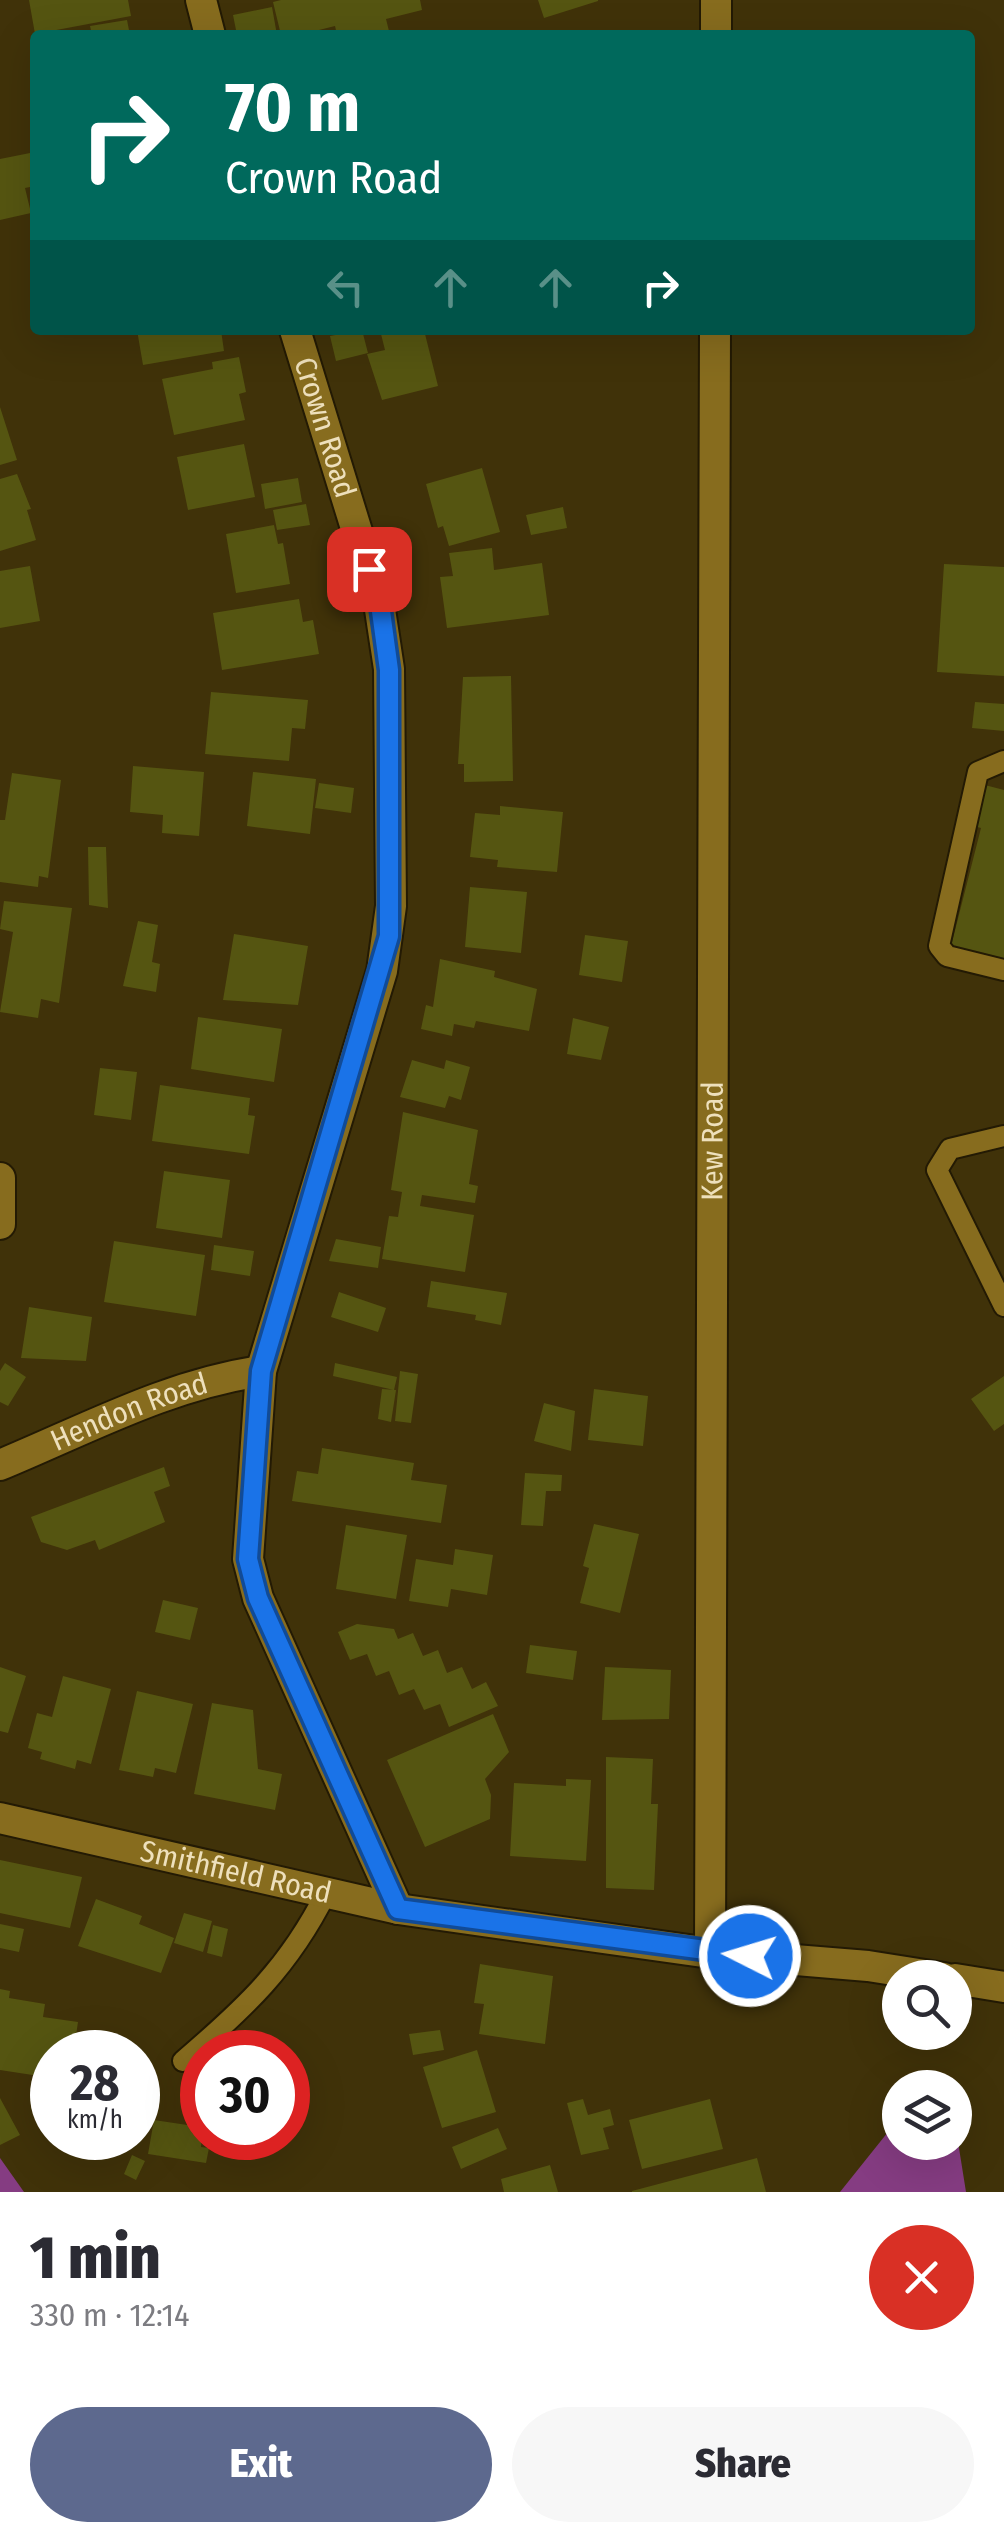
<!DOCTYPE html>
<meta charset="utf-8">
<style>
:root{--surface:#fff;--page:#f7f7f7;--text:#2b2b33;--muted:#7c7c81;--accent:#5d698e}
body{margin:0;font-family:"Fira Sans Condensed",sans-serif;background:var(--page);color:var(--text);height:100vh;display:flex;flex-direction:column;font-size:38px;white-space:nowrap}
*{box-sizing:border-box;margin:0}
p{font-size:32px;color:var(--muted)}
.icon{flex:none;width:55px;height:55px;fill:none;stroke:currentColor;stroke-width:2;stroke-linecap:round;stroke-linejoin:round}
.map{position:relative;height:2192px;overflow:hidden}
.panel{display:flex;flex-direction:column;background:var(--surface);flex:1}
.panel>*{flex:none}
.guide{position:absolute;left:30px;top:30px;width:945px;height:305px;border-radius:10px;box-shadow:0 10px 40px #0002;background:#00695c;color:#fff;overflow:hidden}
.fabs{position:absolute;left:882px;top:1960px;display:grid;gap:20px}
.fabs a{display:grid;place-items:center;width:90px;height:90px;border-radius:50%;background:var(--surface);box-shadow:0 10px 40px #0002;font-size:50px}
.speed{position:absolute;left:30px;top:2030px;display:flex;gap:20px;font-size:50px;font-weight:700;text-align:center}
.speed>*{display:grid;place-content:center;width:130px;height:130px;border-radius:50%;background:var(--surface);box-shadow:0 10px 40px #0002;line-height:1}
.speed small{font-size:25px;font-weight:400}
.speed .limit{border:15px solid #d22;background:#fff;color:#111}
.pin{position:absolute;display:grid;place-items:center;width:85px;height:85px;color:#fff;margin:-42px;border-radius:20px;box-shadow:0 5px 15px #0006}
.me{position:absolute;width:110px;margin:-55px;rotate:275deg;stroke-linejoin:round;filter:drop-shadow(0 0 8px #0008)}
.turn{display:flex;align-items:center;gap:35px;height:210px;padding:0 30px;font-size:45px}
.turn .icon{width:130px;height:130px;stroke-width:2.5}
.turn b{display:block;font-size:70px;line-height:85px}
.lanes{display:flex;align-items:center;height:95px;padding:0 30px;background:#0003;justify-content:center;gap:50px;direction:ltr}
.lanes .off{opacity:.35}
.round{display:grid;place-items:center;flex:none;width:105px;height:105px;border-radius:52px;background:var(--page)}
.headline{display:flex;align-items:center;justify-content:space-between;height:170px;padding:0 30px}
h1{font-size:60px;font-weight:800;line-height:75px}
.button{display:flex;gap:20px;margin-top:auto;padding:20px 30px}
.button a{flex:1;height:115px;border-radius:60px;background:var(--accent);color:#fff;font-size:40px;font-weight:800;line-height:115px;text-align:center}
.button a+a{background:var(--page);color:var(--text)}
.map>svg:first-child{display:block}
</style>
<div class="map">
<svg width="1004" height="2192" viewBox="0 0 1004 2192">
<rect width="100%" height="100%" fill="#403209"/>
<path fill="#853c82" d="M 900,2117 L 900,2142 L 955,2142 L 955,2123 L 966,2192 L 840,2192 Z
M 0,2158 L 24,2192 L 0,2192 Z"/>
<path fill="#551" d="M 29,0 L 128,0 L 131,16 L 35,34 Z
M 281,0 L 420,0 L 422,10 L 386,19 L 390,35 L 337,35 L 335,26 L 319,30 L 320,35 L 281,35 L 273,2 Z
M 538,0 L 598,0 L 598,1 L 544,18 Z
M 272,7 L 277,35 L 237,35 L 233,15 Z
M 127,20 L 130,35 L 92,35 L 90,26 Z
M 35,152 L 35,186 L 25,188 L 31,213 L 0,220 L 0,159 Z
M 137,330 L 221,330 L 224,351 L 143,365 Z
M 362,330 L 368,353 L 336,361 L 330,336 Z
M 397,330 L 424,330 L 438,386 L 382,400 L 367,354 L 385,350 L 381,334 Z
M 239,357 L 246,392 L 239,394 L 245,420 L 174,435 L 162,379 L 213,369 L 212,362 Z
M 0,407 L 17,460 L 0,465 Z
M 244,444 L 255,497 L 188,510 L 177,457 Z
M 482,468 L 500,532 L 449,546 L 443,526 L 438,528 L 426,484 Z
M 17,474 L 31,509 L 27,510 L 36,540 L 0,551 L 0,479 Z
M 298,478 L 302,502 L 265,509 L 261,484 Z
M 306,504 L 310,525 L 277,530 L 273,510 Z
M 563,507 L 567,528 L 531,535 L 526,515 Z
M 274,525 L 278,544 L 283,543 L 290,584 L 236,593 L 226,534 Z
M 492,548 L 494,570 L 542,563 L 549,615 L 447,628 L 440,577 L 453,576 L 449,553 Z
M 944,564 L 1004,567 L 1004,676 L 937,672 Z
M 30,566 L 40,621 L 0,628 L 0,571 Z
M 299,599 L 303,622 L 313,620 L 319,654 L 222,670 L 213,613 Z
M 511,676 L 513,781 L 464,782 L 464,764 L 458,764 L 463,677 Z
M 211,692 L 308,700 L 305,729 L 292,728 L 289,761 L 205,754 Z
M 975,702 L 1004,704 L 1004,731 L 972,728 Z
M 133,766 L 204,772 L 199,836 L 162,833 L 163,815 L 130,812 Z
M 253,772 L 316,779 L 310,834 L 247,826 Z
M 12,773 L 61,780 L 48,878 L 39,876 L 38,887 L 0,882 L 0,820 L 5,820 Z
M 319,783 L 354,788 L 351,813 L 315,808 Z
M 981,784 L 1004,790 L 1004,967 L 949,954 L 981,828 L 970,825 Z
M 500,806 L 563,812 L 557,872 L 497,867 L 498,860 L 470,857 L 475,813 L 500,815 Z
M 88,847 L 106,847 L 108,908 L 89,905 Z
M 470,887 L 527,892 L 521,953 L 465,947 Z
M 4,901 L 72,908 L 59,1003 L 41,999 L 38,1018 L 0,1012 L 13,932 L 0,929 Z
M 138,921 L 158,925 L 152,962 L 160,964 L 156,992 L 123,986 Z
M 234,934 L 308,946 L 298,1005 L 223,1000 Z
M 585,935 L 628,941 L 622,982 L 579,975 Z
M 440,959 L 495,971 L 494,977 L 537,989 L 529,1031 L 476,1021 L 474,1028 L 454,1024 L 452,1036 L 421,1029 L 426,1005 L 433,1007 Z
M 198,1017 L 282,1029 L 274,1082 L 191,1069 Z
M 573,1018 L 609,1027 L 601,1060 L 567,1054 Z
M 412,1060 L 444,1069 L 446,1060 L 470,1067 L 461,1100 L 449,1096 L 445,1108 L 400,1097 Z
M 100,1068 L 137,1072 L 131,1120 L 94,1115 Z
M 160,1085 L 250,1098 L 248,1115 L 255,1116 L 249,1154 L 152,1141 Z
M 403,1112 L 478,1130 L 469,1184 L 478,1186 L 475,1203 L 422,1195 L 420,1206 L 474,1215 L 465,1272 L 382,1259 L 389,1216 L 398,1217 L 402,1192 L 391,1190 Z
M 164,1171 L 230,1180 L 222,1238 L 156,1228 Z
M 336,1239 L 381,1247 L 378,1268 L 329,1261 Z
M 114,1241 L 205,1255 L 196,1316 L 104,1302 Z
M 214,1245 L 254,1251 L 250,1276 L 211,1270 Z
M 431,1281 L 507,1293 L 501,1325 L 475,1320 L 476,1315 L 427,1307 Z
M 339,1292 L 386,1308 L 378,1332 L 331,1317 Z
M 29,1307 L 92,1317 L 86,1361 L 21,1358 Z
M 5,1363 L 26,1377 L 8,1406 L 0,1402 L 0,1371 Z
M 335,1363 L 397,1377 L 394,1390 L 333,1376 Z
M 400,1371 L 418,1374 L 411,1423 L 395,1421 Z
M 1004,1376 L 1004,1424 L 994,1431 L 971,1399 Z
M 382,1389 L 396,1390 L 391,1422 L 378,1419 Z
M 594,1389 L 648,1396 L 643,1446 L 588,1440 Z
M 544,1403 L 575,1411 L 571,1451 L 534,1441 Z
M 322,1448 L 414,1463 L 411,1480 L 447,1485 L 441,1523 L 292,1501 L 297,1471 L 318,1474 Z
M 164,1467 L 170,1486 L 154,1492 L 165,1522 L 99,1550 L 95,1540 L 67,1550 L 41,1542 L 31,1517 Z
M 525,1473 L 562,1475 L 561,1491 L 546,1491 L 543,1526 L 521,1525 Z
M 594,1524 L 639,1534 L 620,1613 L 580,1603 L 589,1568 L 583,1566 Z
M 346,1525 L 407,1535 L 396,1599 L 336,1589 Z
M 455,1549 L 493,1555 L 487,1595 L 451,1589 L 448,1607 L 409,1601 L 416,1559 L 453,1565 Z
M 163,1600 L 198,1608 L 190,1640 L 155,1632 Z
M 357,1624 L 394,1629 L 398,1639 L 413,1633 L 423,1656 L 438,1650 L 447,1673 L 462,1667 L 472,1689 L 486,1682 L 498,1706 L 449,1727 L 440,1704 L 424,1710 L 414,1689 L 399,1695 L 389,1671 L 376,1676 L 367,1654 L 350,1660 L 338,1632 Z
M 530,1645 L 577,1651 L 573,1680 L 526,1673 Z
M 0,1667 L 26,1676 L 8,1733 L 0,1731 Z
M 605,1667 L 671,1670 L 669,1719 L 602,1720 Z
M 63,1676 L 111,1689 L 91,1764 L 77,1760 L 75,1769 L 40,1759 L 42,1752 L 28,1748 L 37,1713 L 52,1717 Z
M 137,1691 L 193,1704 L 176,1773 L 155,1768 L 153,1777 L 119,1770 Z
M 212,1703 L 253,1710 L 258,1769 L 282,1774 L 275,1810 L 194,1794 Z
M 493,1714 L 509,1752 L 485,1779 L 491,1795 L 490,1819 L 425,1847 L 387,1760 Z
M 606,1757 L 653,1759 L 651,1804 L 658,1804 L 654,1890 L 606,1888 Z
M 566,1779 L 591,1780 L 586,1861 L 510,1856 L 514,1783 L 566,1786 Z
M 0,1860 L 82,1877 L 70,1928 L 0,1913 Z
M 96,1899 L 142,1916 L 139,1924 L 174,1938 L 161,1973 L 78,1946 Z
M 184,1913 L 212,1921 L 203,1952 L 174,1943 Z
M 0,1924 L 24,1929 L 19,1952 L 0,1948 Z
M 213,1925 L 228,1929 L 222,1957 L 207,1953 Z
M 480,1964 L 553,1976 L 545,2044 L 479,2034 L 484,2004 L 474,2003 Z
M 0,1989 L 10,1991 L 9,1998 L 45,2004 L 43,2017 L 78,2022 L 74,2049 L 61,2047 L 60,2052 L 52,2052 L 52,2078 L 0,2070 Z
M 440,2030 L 444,2050 L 413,2055 L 409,2034 Z
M 477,2050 L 496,2112 L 442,2128 L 423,2067 Z
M 0,2098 L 20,2135 L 0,2145 Z
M 583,2099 L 588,2115 L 610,2109 L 614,2125 L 603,2128 L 609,2149 L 581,2155 L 567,2103 Z
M 710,2099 L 723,2149 L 642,2169 L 629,2120 Z
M 154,2120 L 194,2126 L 192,2133 L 202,2135 L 201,2147 L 209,2148 L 206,2163 L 148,2154 Z
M 498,2128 L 507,2149 L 461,2169 L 452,2147 Z
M 132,2155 L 145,2161 L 136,2180 L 124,2174 Z
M 757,2158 L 766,2192 L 632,2192 L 632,2191 Z
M 550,2165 L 558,2192 L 504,2192 L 501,2179 Z"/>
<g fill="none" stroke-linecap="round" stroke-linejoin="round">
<g stroke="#231a04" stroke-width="24">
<path id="lane" d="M 1004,761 L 978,772 L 939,946 L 947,956 L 1004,970
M 1004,1136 L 950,1149 L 937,1170 L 1004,1306
M 183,2061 C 245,2008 289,1967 326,1893"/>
</g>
<g stroke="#231a04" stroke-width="34">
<g id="street">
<path d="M 201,0 L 210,35"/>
<path d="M 716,35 L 716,0"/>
<path id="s1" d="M 295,330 L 379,603 L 389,669 L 391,906 L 382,971 L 261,1371 L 248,1559 L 258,1598 L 398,1909"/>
<path d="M 0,1178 L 0,1224"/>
<path id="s2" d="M 0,1465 C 87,1429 167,1385 261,1371"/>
<path id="s3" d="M 0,1818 L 398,1909 L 710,1953 L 868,1966 L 944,1978"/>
<path id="s4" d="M 710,1953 L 715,330"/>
<path d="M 955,1979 L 1004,1987"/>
</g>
</g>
<use href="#lane" stroke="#876c1e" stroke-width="20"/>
<use href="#street" stroke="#876c1e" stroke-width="30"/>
</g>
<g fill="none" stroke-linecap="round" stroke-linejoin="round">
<g stroke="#114b97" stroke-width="25">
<path id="route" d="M 369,569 L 380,604 L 389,670 L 389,936 L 261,1371 L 248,1559 L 258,1598 L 398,1909 L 750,1956"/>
</g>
<use href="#route" stroke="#1a73e8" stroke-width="18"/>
</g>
<g text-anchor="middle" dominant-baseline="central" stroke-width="10" stroke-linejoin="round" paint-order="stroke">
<g font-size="30" fill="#eee0bc" stroke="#362800">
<text stroke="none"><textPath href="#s1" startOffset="102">Crown Road</textPath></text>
<text stroke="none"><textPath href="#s4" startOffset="812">Kew Road</textPath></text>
<text stroke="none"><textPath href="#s2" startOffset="140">Hendon Road</textPath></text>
<text stroke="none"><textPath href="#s3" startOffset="242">Smithfield Road</textPath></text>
</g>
</g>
</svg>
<div class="fabs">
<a><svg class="icon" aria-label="search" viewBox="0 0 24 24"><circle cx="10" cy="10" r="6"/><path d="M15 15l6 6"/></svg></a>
<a><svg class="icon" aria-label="layers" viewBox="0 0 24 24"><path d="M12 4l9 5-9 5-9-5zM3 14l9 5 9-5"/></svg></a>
</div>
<div class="speed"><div>28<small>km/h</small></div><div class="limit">30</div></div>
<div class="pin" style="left:369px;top:569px;background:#d93025"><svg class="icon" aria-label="arrive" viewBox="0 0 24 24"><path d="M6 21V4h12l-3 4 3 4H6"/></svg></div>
<svg class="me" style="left:750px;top:1956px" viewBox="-20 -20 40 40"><circle r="17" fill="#1a73e8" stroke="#fff" stroke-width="3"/><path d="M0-11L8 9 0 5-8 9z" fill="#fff"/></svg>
<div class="guide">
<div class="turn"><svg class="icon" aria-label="right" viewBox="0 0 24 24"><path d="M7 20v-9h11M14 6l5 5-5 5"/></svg><div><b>70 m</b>Crown Road</div></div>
<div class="lanes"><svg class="icon off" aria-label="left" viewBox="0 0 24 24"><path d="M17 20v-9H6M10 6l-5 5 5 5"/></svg><svg class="icon off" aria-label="ahead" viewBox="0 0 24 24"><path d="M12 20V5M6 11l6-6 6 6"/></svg><svg class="icon off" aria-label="ahead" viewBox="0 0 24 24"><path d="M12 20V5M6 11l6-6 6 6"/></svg><svg class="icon" aria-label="right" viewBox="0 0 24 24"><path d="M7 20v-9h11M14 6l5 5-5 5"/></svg></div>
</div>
</div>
<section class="panel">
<div class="headline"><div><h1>1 min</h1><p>330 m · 12:14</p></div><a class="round" style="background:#d93025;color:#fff"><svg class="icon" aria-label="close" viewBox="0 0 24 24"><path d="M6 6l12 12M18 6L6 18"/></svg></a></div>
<div class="button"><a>Exit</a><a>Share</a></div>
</section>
